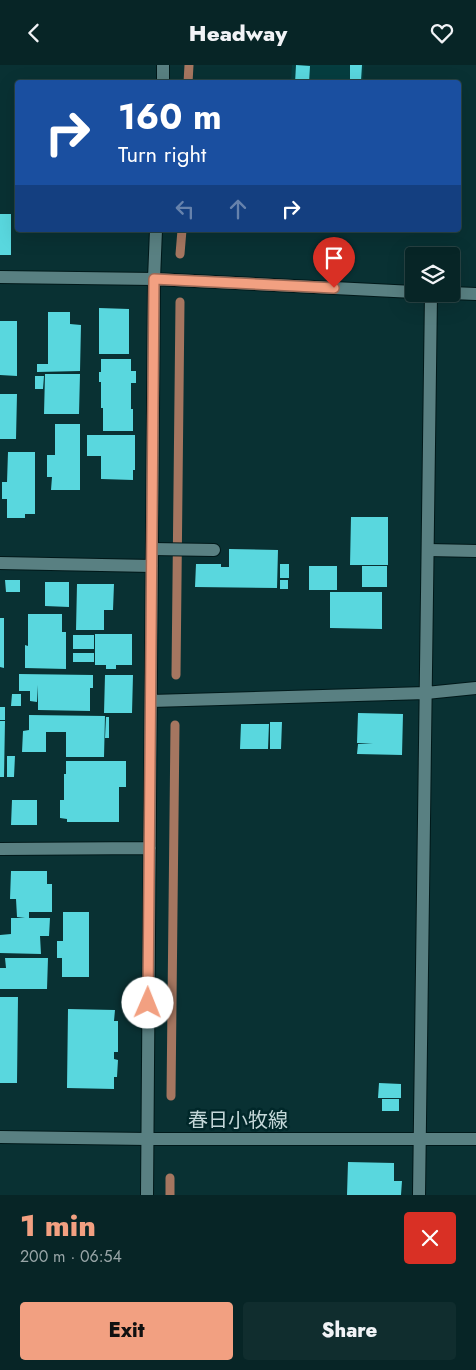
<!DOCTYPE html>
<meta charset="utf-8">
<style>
:root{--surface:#072526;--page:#102d2e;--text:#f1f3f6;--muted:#98a5a7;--line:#284243;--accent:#f2a081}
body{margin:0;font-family:Jost,"Noto Sans JP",sans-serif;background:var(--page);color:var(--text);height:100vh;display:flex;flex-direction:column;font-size:19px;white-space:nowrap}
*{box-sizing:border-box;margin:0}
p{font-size:16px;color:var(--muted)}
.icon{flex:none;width:28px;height:28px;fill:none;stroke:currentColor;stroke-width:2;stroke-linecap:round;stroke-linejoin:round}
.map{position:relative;height:1130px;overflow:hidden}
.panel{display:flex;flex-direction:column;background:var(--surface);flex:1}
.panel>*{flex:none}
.top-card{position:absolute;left:15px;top:15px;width:446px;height:152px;border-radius:5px;box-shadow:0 5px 20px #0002,0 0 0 1px var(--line);background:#1a4fa0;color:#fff;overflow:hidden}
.tools{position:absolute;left:405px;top:182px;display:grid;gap:10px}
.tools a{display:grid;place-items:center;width:55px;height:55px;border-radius:5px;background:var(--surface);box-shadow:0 5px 20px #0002,0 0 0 1px var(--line);font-size:25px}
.pin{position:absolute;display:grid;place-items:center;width:42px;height:42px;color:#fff;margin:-51px -21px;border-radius:50% 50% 50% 0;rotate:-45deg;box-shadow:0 0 5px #0007}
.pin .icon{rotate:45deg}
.me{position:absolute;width:55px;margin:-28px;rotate:1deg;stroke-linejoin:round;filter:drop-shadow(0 0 4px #0008)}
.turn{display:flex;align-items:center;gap:18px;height:105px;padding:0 20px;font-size:22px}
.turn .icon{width:65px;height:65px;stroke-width:2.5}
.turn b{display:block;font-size:35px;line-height:42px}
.lanes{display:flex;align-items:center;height:48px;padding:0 20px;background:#0003;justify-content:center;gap:25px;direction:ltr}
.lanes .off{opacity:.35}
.round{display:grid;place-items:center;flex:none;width:52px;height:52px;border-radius:5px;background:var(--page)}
.summary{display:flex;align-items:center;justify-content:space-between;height:85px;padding:0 20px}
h1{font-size:30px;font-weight:800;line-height:38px;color:var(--accent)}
.cta{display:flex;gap:10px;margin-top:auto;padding:10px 20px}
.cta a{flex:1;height:58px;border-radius:5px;background:var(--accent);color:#111;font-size:20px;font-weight:800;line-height:58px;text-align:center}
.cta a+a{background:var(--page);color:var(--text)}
header{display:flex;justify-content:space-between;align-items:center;height:65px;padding:0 20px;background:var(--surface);font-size:22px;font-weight:800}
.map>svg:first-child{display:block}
</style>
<header><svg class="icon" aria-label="back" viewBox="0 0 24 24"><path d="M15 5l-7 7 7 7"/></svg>Headway<svg class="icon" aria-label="heart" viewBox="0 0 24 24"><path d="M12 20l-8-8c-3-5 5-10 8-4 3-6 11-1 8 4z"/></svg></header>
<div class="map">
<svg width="476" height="1130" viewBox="0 0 476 1130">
<rect width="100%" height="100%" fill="#093133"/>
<path fill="#053d3f" d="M 292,0 L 364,0 L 363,17 L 291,17 Z"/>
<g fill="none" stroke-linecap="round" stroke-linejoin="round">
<path stroke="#a57660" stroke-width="9" d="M 188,18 L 189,0
M 180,189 L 182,165
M 176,610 L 180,237
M 171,1031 L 175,660
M 170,1130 L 170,1113"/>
</g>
<path fill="#59d7de" d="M 296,0 L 310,1 L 309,18 L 295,18 Z
M 350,0 L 362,0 L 361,16 L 350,15 Z
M 0,149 L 11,149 L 11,190 L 0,190 Z
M 99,243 L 129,244 L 129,289 L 99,289 Z
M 48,247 L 70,247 L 70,259 L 81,260 L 80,306 L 37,307 L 37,299 L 48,299 Z
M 0,256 L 17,256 L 17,311 L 0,310 Z
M 101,294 L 131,294 L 131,306 L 136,306 L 136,318 L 131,318 L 131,344 L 118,344 L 133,344 L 133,366 L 103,366 L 103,343 L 101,343 L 101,317 L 99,317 L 99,307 L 101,307 Z
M 45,309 L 80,309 L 79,349 L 44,349 Z
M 35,311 L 44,311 L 43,324 L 35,324 Z
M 0,329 L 17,329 L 16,374 L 0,374 Z
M 55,359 L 80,359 L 80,425 L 51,425 L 52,412 L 47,412 L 47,390 L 55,390 Z
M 87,370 L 135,370 L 135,405 L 133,405 L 133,415 L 101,414 L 101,391 L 87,391 Z
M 8,387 L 35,387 L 35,449 L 25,449 L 25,453 L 7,453 L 7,434 L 2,434 L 2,417 L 7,417 Z
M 351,452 L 388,452 L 388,500 L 350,500 Z
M 229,484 L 278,485 L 277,523 L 195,522 L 196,499 L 221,499 L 221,502 L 229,502 Z
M 280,499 L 289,499 L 289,513 L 280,513 Z
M 309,501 L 337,501 L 337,525 L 309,525 Z
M 362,501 L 387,501 L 387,522 L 362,522 Z
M 5,515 L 20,515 L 20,527 L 6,527 Z
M 280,515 L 288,515 L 288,524 L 280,524 Z
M 45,517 L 69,517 L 69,542 L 45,541 Z
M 77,519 L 114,519 L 113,545 L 104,545 L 104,565 L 76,565 Z
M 330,527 L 382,527 L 382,564 L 330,563 Z
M 28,549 L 62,549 L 62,567 L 66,567 L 66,604 L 25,603 L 25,580 L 28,581 Z
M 0,553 L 4,553 L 4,603 L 0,602 Z
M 95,569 L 132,569 L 132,600 L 116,600 L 116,604 L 106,604 L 106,600 L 95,600 Z
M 73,570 L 94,570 L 94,584 L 73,584 Z
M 73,588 L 94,588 L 94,597 L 73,597 Z
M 19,609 L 93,610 L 93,623 L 90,623 L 90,646 L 38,645 L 38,620 L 37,637 L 30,636 L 30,626 L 19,626 Z
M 105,610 L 133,610 L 132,648 L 104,648 Z
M 12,629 L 21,629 L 21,641 L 11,641 Z
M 0,642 L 5,642 L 5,655 L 0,655 Z
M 358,648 L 403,649 L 402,690 L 357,689 L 358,679 L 373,678 L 357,678 Z
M 29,650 L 105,651 L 104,692 L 66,692 L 66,667 L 46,667 L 46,687 L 22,687 L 23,666 L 29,665 Z
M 106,652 L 109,652 L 109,673 L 105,673 Z
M 0,656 L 5,656 L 4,712 L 0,712 Z
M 270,657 L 282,657 L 281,684 L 270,684 Z
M 241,659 L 269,659 L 268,684 L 240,684 Z
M 7,691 L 15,691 L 14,712 L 7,712 Z
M 66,696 L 126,696 L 126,722 L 119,722 L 119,757 L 67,757 L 67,754 L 60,753 L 60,735 L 64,735 L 64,709 L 66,709 Z
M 12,735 L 37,735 L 37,760 L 11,760 Z
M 11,806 L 47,806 L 47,819 L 52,819 L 52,847 L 29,847 L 29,853 L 50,853 L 49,871 L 40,871 L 41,889 L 0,888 L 0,870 L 11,869 L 11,853 L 25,853 L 17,852 L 16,834 L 10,834 Z
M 63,847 L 89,847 L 89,912 L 62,912 L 62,893 L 57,893 L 57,876 L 63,876 Z
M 5,893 L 48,893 L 47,924 L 0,924 L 0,903 L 6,903 Z
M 0,932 L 18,932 L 17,1018 L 0,1018 Z
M 68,944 L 115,945 L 114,956 L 118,956 L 118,987 L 114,987 L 114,994 L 118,995 L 117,1012 L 114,1012 L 114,1024 L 67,1023 Z
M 379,1018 L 401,1019 L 401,1033 L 378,1033 Z
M 382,1034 L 399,1034 L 399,1046 L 382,1046 Z
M 348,1097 L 394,1098 L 394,1116 L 402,1116 L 401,1130 L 347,1130 Z"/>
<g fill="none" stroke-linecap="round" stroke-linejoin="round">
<g stroke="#001819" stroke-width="14">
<path id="lane" d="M 152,484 L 214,485
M 428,485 L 476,486"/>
</g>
<g stroke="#001819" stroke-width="14">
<path id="street" d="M 163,18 L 163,0
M 0,212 L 154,214 L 414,227
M 451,228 L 476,229
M 0,498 L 152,501
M 151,636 L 426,628 L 476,623
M 0,784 L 150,783
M 147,1130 L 154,214 L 156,165
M 419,1130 L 431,229"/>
</g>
<g stroke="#001819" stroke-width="14">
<path id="secondary" d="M 0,1072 L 147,1074 L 476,1074"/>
</g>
<use href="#lane" stroke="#598082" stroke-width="12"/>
<use href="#street" stroke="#598082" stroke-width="12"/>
<use href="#secondary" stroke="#598082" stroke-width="12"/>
</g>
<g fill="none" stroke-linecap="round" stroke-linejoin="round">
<g stroke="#9d6854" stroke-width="12">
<path id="route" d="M 148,938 L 154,214 L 334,223"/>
</g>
<use href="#route" stroke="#f2a081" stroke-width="9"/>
</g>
<g text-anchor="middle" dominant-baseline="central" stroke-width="5" stroke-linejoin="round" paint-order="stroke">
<g font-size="20" fill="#c3d7d8" stroke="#002729">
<text x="238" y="1055">春日小牧線</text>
</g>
</g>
</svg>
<div class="tools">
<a><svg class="icon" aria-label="layers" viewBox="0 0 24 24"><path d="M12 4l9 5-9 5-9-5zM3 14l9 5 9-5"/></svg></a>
</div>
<div class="pin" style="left:334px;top:223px;background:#d93025"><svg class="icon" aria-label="arrive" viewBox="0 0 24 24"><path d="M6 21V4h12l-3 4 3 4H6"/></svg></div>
<svg class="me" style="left:148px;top:938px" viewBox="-20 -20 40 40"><circle r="19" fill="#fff"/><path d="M0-13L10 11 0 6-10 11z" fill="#f2a081"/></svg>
<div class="top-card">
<div class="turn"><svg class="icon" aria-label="right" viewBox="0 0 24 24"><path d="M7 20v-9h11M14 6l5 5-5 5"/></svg><div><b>160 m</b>Turn right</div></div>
<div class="lanes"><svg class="icon off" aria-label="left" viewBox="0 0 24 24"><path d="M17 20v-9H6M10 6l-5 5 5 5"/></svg><svg class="icon off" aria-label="ahead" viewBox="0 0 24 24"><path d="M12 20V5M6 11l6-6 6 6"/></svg><svg class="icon" aria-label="right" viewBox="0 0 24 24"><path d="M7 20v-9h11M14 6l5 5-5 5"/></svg></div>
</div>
</div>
<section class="panel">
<div class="summary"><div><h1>1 min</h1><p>200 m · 06:54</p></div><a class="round" style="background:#d93025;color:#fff"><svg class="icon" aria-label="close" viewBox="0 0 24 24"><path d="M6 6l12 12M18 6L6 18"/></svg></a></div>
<div class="cta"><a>Exit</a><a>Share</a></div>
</section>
